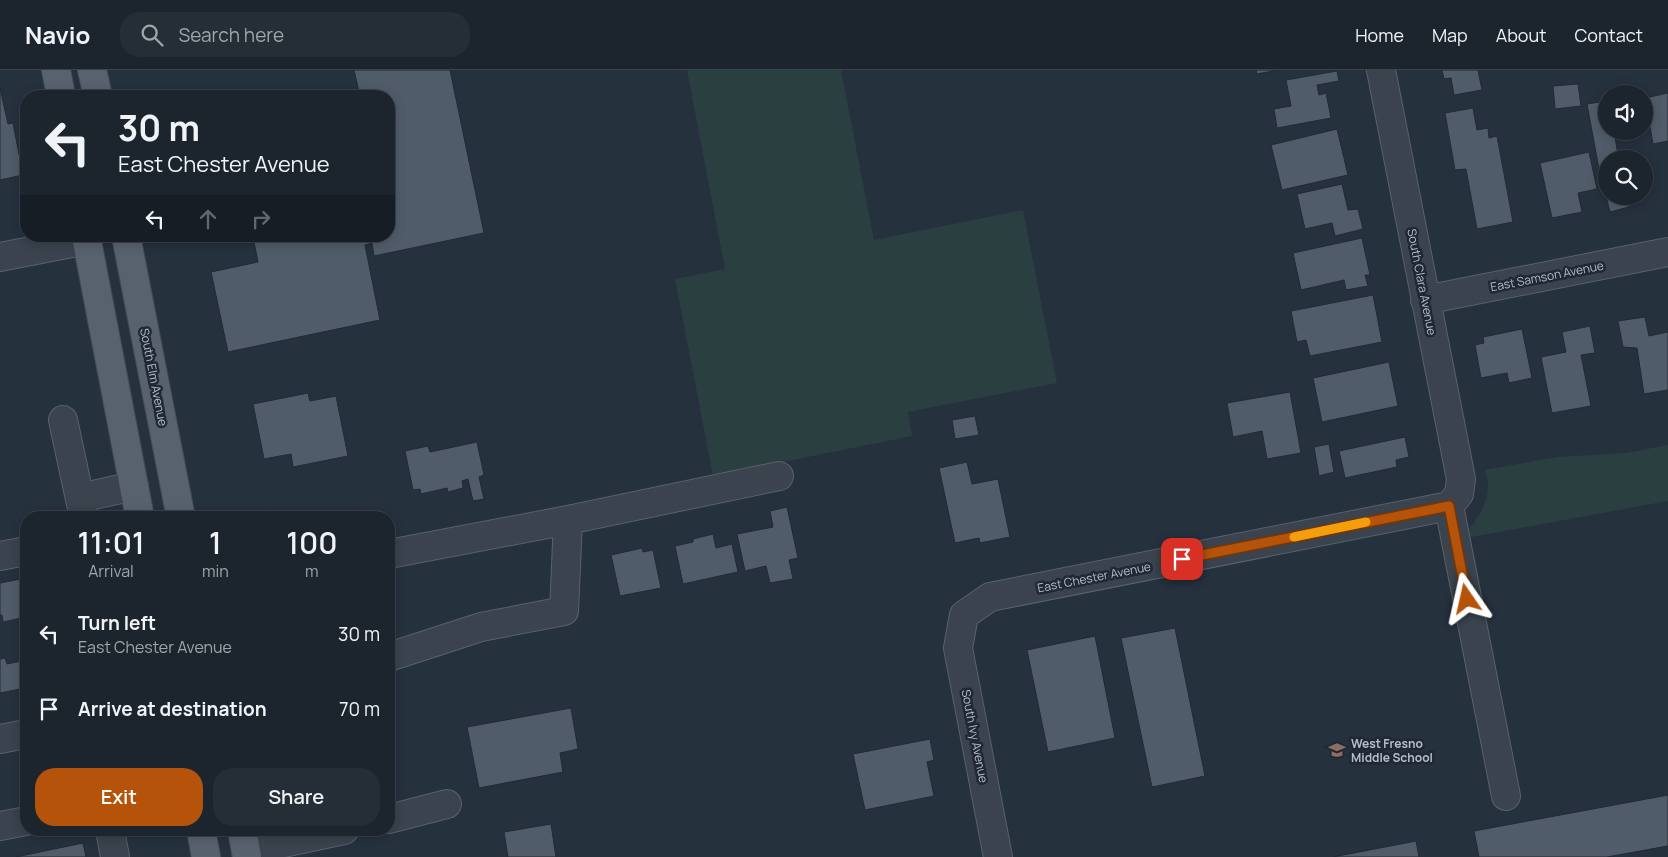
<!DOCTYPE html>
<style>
:root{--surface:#1c252e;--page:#252d36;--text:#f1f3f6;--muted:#a0a5aa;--line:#3a424a;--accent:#b45309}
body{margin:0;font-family:Manrope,sans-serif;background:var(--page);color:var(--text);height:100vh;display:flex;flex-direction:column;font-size:19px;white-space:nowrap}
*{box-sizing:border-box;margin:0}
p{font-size:16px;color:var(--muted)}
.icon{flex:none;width:28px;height:28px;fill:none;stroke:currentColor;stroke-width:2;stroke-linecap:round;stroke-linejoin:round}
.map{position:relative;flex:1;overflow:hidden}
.sheet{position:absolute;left:20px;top:441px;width:375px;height:325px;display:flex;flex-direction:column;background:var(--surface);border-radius:20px;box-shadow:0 2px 12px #0003,0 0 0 1px var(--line)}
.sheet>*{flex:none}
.hud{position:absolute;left:20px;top:20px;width:375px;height:152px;border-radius:20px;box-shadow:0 2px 12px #0003,0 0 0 1px var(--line);background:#1c252e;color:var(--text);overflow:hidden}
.buttons{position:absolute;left:1598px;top:15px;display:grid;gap:10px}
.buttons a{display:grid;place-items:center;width:55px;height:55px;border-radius:50%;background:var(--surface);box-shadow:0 2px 12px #0003,0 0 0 1px var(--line);font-size:25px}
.pin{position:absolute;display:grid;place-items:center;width:42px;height:42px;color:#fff;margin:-21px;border-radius:10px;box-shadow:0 2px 8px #0006}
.me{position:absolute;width:55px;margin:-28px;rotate:349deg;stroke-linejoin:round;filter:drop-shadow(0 0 4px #0008)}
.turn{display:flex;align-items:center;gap:18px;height:105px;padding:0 15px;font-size:22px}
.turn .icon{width:65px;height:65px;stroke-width:2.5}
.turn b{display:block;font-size:35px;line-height:42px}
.lanes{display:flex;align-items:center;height:48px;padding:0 15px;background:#0003;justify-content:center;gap:25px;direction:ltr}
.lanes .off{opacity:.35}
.eta{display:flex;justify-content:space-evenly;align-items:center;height:85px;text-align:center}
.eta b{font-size:30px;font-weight:600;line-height:35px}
.button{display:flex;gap:10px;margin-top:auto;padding:10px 15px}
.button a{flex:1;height:58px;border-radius:20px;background:var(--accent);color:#fff;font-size:20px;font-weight:600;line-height:58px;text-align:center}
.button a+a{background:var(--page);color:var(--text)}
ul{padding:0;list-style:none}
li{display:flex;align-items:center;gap:15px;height:75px;padding:0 15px}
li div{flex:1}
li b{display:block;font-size:19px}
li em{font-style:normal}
header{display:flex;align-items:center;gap:30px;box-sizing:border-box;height:70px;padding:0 25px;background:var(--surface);border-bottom:1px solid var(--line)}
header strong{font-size:24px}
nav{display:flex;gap:28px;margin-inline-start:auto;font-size:18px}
.search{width:350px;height:45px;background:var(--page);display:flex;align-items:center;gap:12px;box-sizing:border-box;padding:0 18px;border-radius:20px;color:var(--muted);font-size:19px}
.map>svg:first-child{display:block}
</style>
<header>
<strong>Navio</strong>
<div class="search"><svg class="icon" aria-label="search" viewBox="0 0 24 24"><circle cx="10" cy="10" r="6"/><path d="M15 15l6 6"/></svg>Search here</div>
<nav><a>Home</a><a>Map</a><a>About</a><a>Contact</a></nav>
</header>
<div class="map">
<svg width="1668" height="787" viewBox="0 0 1668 787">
<rect width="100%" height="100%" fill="#26313e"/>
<path fill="#293f40" d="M 687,0 L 841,0 L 874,170 L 1023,140 L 1057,313 L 908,342 L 912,366 L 713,406 L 675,209 L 725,199 Z
M 1668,375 L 1668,431 L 1461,469 C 1474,454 1488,436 1488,416 C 1488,411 1486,405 1485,400 L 1557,387 L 1625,383 Z"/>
<path fill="#505c69" stroke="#212a35" d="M 354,0 L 450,0 L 484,163 L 374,186 L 372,173 L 365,175 L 380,250 L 228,282 L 211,202 L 258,192 L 254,172 L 283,166 L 389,166 L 389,26 L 360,26 Z
M 1256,0 L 1278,0 L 1257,4 Z
M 1442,0 L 1478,0 L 1482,20 L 1454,25 L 1451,8 L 1444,9 Z
M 1337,1 L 1339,11 L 1317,15 L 1319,25 L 1326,23 L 1331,48 L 1277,58 L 1274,39 L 1291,36 L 1286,10 Z
M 1578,14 L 1581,36 L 1555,39 L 1553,16 Z
M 0,18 L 8,54 L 13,53 L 23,105 L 0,110 Z
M 1668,23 L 1668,71 L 1653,74 L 1645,28 Z
M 1606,31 L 1606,61 L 1614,61 L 1618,85 L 1628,84 L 1629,89 L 1606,89 L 1606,109 L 1601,110 L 1587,34 Z
M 1473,38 L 1477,60 L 1488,58 L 1489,68 L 1497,66 L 1513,152 L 1477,159 L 1466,99 L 1455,100 L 1445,43 Z
M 1337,59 L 1348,105 L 1282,120 L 1271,75 Z
M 1589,82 L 1597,119 L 1578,123 L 1582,142 L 1552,148 L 1540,93 Z
M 1342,114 L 1348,140 L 1358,139 L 1363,159 L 1335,166 L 1332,153 L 1305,159 L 1297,124 Z
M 1606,126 L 1626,126 L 1629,137 L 1610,142 Z
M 1362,168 L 1370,205 L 1365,205 L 1368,216 L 1346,220 L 1344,210 L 1301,220 L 1293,183 Z
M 1373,225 L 1382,272 L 1310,286 L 1306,270 L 1297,272 L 1291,241 Z
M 1645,247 L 1649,266 L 1668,262 L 1668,320 L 1644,324 L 1637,278 L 1623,277 L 1618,251 Z
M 1590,256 L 1595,283 L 1581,285 L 1591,336 L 1552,343 L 1541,287 L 1566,282 L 1562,262 Z
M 1522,259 L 1532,308 L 1509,313 L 1507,303 L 1481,308 L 1475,275 L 1484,273 L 1483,267 Z
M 1389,292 L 1398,336 L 1322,352 L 1313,308 Z
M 1290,322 L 1301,383 L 1267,389 L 1262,361 L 1233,367 L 1227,333 Z
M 308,323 L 310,331 L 336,326 L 348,386 L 293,397 L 291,384 L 264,389 L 253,334 Z
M 975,346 L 979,365 L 955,369 L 952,350 Z
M 1405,367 L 1409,387 L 1396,390 L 1397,397 L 1345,408 L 1339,381 Z
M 477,372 L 484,405 L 479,407 L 484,429 L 473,431 L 468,409 L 462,411 L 463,418 L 448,422 L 447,418 L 421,424 L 420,419 L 413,420 L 405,381 L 428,376 L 430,382 Z
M 1329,374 L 1334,402 L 1319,406 L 1314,377 Z
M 967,392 L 972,414 L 998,409 L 1010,467 L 980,473 L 979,468 L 955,473 L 939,398 Z
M 787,437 L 798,488 L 789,490 L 793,509 L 770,513 L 766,496 L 745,501 L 737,464 L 773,457 L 770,441 Z
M 267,440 L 268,448 L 228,448 Z
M 713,464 L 716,478 L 732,474 L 738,502 L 683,514 L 675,476 L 693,472 L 693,469 Z
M 642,478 L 643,482 L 653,480 L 661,518 L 620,526 L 611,485 Z
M 26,508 L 26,547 L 3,552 L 2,545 L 0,545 L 0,513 Z
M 1175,558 L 1205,706 L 1152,717 L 1121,568 Z
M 1095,566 L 1115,668 L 1048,682 L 1027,580 Z
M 5,588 L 7,594 L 26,590 L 26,618 L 0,623 L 0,589 Z
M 571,638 L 578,679 L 560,683 L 563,702 L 479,718 L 467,657 Z
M 930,669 L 934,690 L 927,692 L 934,726 L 865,740 L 853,684 Z
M 1668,725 L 1668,776 L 1607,787 L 1479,787 L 1474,761 Z
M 551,754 L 556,787 L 508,787 L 504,762 Z
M 1416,771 L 1419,787 L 1333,787 Z
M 83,773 L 86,787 L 16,787 Z"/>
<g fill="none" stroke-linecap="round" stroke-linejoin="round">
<g stroke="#58616c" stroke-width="30">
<path id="minor" d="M 0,187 L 87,170
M 1425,230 L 1668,182
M 63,350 L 84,448
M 80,428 L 134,416
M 1449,436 L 1506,726
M 389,484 L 568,450 L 779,406
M 0,486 L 26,481
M 389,587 L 481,557 L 564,541 L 568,450
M 0,669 L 26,664
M 389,749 L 447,734
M 0,756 L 26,751
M 110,760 L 115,787
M 246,781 L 344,760
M 998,787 L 958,578 L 964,545 L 990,527 L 1449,436 L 1459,424 L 1461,409 L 1381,0"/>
</g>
<g stroke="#434c57" stroke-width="30">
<path id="major" d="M 56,0 L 61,26
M 92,0 L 98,26
M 86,166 L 140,448
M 126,166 L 181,448
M 201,760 L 206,787
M 242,760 L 247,787"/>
</g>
<use href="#minor" stroke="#3a434e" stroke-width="28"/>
<use href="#major" stroke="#58626e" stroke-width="28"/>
</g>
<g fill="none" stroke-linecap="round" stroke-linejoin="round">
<g stroke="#753606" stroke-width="12">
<path id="route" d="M 1182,489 L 1449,436 L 1467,529"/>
</g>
<use href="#route" stroke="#b45309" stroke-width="9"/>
<path stroke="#f59e0b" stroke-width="9" d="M 1294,467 L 1366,452"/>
</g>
<defs>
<g id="school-bare" transform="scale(1.35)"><path d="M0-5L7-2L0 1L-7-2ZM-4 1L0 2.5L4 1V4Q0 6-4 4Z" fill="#8d6e63" stroke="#1f2833" stroke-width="2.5" paint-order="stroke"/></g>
</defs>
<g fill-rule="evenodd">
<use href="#school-bare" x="1337" y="680"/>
</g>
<g text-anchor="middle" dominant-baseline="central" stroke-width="5" stroke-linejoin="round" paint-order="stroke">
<g font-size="12" fill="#b6bec9" stroke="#1f2833">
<text transform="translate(1547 206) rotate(-11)">East Samson Avenue</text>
<text transform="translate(1422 212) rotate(79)">South Clara Avenue</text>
<text transform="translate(154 307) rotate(79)">South Elm Avenue</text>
<text transform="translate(1094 507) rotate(-11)">East Chester Avenue</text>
<text transform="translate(975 666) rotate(79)">South Ivy Avenue</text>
</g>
<g font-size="12" font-weight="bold" fill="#b6bec9" stroke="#1f2833" text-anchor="start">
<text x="1351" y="673">West Fresno<tspan x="1351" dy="14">Middle School</tspan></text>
</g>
</g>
</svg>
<div class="buttons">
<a><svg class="icon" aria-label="sound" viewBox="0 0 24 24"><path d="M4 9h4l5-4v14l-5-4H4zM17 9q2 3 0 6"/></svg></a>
<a><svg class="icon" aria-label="search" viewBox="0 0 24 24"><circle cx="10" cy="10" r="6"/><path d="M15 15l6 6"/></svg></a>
</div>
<div class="pin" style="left:1182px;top:489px;background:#d93025"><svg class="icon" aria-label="arrive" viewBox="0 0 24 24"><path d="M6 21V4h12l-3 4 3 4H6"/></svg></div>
<svg class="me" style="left:1467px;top:529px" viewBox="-20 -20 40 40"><path d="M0-17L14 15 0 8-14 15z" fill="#b45309" stroke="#fff" stroke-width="4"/></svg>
<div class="hud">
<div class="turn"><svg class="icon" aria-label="left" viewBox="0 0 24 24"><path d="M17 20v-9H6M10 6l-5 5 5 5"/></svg><div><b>30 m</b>East Chester Avenue</div></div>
<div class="lanes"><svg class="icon" aria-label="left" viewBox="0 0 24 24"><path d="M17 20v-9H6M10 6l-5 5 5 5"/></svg><svg class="icon off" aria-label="ahead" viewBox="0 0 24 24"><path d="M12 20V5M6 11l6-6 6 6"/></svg><svg class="icon off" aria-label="right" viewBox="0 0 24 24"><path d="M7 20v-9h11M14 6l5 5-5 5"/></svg></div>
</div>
<section class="sheet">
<div class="eta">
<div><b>11:01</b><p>Arrival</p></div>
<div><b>1</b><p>min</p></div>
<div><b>100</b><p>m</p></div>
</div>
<ul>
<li><svg class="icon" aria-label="left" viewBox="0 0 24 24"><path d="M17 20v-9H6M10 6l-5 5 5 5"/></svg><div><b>Turn left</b><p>East Chester Avenue</p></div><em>30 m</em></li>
<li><svg class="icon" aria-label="arrive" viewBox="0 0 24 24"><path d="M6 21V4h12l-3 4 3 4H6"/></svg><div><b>Arrive at destination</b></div><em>70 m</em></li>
</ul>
<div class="button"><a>Exit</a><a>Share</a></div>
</section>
</div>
